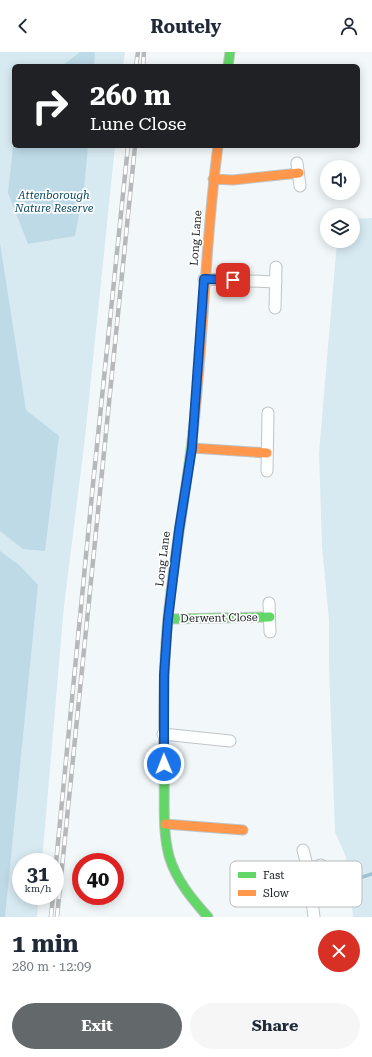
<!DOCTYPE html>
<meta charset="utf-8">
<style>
:root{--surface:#fff;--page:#f6f6f7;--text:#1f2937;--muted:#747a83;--accent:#63686a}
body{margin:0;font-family:"Roboto Serif",serif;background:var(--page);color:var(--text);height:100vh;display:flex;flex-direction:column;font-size:15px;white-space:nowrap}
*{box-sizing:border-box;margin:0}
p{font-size:13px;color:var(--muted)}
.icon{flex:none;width:22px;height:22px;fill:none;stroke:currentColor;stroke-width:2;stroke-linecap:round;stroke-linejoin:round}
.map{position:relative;height:865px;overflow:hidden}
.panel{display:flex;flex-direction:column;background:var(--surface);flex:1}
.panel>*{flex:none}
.top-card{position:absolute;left:12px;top:12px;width:348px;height:84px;border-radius:6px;box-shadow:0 2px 10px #0003;background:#202124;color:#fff;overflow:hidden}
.controls{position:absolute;left:320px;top:108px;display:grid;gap:8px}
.controls a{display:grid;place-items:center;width:40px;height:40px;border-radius:50%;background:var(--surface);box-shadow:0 2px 10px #0003;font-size:20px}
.speed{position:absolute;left:12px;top:801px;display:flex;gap:8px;font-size:20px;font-weight:700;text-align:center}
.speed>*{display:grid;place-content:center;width:52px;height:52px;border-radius:50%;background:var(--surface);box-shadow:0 2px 10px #0003;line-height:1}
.speed small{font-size:10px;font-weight:400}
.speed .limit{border:6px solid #d22;background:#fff;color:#111}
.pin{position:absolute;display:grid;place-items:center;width:34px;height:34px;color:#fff;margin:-17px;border-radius:8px;box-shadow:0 2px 6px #0006}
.me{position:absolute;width:44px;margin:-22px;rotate:359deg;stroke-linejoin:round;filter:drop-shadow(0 0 3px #0008)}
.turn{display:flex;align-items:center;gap:14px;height:84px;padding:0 12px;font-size:18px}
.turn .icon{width:52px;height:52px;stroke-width:2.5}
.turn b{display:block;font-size:28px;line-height:34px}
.round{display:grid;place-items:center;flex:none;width:42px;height:42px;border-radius:21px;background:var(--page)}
.headline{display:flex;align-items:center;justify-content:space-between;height:68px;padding:0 12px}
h1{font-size:24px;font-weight:700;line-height:30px}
.primary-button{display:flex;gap:8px;margin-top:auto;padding:8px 12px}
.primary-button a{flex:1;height:46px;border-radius:24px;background:var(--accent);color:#fff;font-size:16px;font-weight:700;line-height:46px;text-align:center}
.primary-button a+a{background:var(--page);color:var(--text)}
header{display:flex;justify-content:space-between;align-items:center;height:52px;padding:0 12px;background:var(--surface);font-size:18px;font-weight:700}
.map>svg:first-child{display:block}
</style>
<header><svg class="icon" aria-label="back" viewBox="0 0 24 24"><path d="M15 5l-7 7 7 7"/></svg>Routely<svg class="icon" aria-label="person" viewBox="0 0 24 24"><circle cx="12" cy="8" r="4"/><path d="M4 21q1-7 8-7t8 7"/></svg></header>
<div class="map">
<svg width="372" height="865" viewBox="0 0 372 865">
<rect width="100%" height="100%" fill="#f2f8fa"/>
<path fill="#d7eaf2" d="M 0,0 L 125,0 L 123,14 L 14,14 L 14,94 L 115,94 L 85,386 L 64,554 L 42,810 L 21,810 L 21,844 L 39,844 L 37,865 L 0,865 Z
M 372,166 L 372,865 L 353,865 L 346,805 L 335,780 L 329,615 L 329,568 L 322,495 L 319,401 L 337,189 L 353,189 L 353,167 Z"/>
<path fill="#bedae7" d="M 80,0 L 95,0 L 94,14 L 62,14 Z
M 14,85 L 14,94 L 88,94 L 84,138 L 75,184 L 28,192 L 8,141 Z
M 0,191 L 26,358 L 59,384 L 45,499 L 23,497 L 0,479 Z
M 0,499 L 19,513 L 38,533 L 5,865 L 0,865 Z"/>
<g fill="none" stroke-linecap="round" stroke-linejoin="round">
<path stroke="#a0c1d1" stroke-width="3.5" d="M 356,827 L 372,822"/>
<g stroke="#bfc4c6" stroke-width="13">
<path id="street" d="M 297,111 L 300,134
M 204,227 L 276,230
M 275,256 L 276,215
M 267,419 L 268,361
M 269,551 L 270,580
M 163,682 L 230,689
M 303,798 L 308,817 L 314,865
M 308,817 L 321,813"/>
</g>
<g stroke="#bfc4c6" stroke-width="11">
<path id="fast" d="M 228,14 L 230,0
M 193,380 C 186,442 174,504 168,566 C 163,617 163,669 164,720 C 165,748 162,777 169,804 C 176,828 192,847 208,865
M 168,567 L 270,565"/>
</g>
<g stroke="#bfc4c6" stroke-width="11">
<path id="slow" d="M 213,127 L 233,128 L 299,121
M 193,380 C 204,285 205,189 218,94
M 192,396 L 267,401
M 165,772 L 243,778"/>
</g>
<use href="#street" stroke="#fdfefe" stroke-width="11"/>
<use href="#fast" stroke="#63d668" stroke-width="9"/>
<use href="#slow" stroke="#ff974d" stroke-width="9"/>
<g stroke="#b6b8b9" stroke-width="4.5">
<path id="rail" d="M 136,14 L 138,0
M 143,14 L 144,0
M 55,821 L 93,432 L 128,94
M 51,865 L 53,844
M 57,865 L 135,94"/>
</g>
<use href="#rail" stroke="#fff" stroke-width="3" stroke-dasharray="9" stroke-linecap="butt"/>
</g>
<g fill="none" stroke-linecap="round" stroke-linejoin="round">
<g stroke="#114b97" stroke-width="10">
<path id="route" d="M 164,712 L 164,623 L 168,567 L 179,478 L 192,396 L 204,227 L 233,228"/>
</g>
<use href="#route" stroke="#1a73e8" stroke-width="7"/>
</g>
<g text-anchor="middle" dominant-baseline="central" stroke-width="3.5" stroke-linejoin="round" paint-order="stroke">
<g font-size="11" font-style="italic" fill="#0a4860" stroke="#fff">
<text x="54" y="143">Attenborough<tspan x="54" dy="13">Nature Reserve</tspan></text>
</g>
<g font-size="11" fill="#161b1d" stroke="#fff">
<text transform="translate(196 186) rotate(-86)">Long Lane</text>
<text transform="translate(163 507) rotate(-83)">Long Lane</text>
<text transform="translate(219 566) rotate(-1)">Derwent Close</text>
</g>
</g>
<rect x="230" y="809" width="132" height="46" rx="6" fill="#fff" stroke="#b9bbbb" stroke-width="1"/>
<rect x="238" y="820" width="18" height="6" fill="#63d668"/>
<rect x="238" y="838" width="18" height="6" fill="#ff974d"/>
<g font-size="11" fill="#161b1d">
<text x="263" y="827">Fast</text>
<text x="263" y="845">Slow</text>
</g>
</svg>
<div class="controls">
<a><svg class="icon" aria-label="sound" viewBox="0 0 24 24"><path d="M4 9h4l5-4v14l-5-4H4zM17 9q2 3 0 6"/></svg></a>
<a><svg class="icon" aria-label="layers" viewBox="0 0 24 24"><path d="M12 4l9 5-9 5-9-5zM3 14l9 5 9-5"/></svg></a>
</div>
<div class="speed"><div>31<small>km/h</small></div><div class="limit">40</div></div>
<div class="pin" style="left:233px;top:228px;background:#d93025"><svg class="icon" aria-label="arrive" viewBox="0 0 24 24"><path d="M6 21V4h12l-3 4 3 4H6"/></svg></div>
<svg class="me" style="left:164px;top:712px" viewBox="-20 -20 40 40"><circle r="17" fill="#1a73e8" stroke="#fff" stroke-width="3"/><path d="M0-11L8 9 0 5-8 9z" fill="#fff"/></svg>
<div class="top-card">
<div class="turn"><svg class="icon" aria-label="right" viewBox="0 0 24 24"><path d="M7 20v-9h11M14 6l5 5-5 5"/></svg><div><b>260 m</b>Lune Close</div></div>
</div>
</div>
<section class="panel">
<div class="headline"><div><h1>1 min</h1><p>280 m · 12:09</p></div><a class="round" style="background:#d93025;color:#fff"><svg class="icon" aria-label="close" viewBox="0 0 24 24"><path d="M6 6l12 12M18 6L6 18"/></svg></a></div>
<div class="primary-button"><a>Exit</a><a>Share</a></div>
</section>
